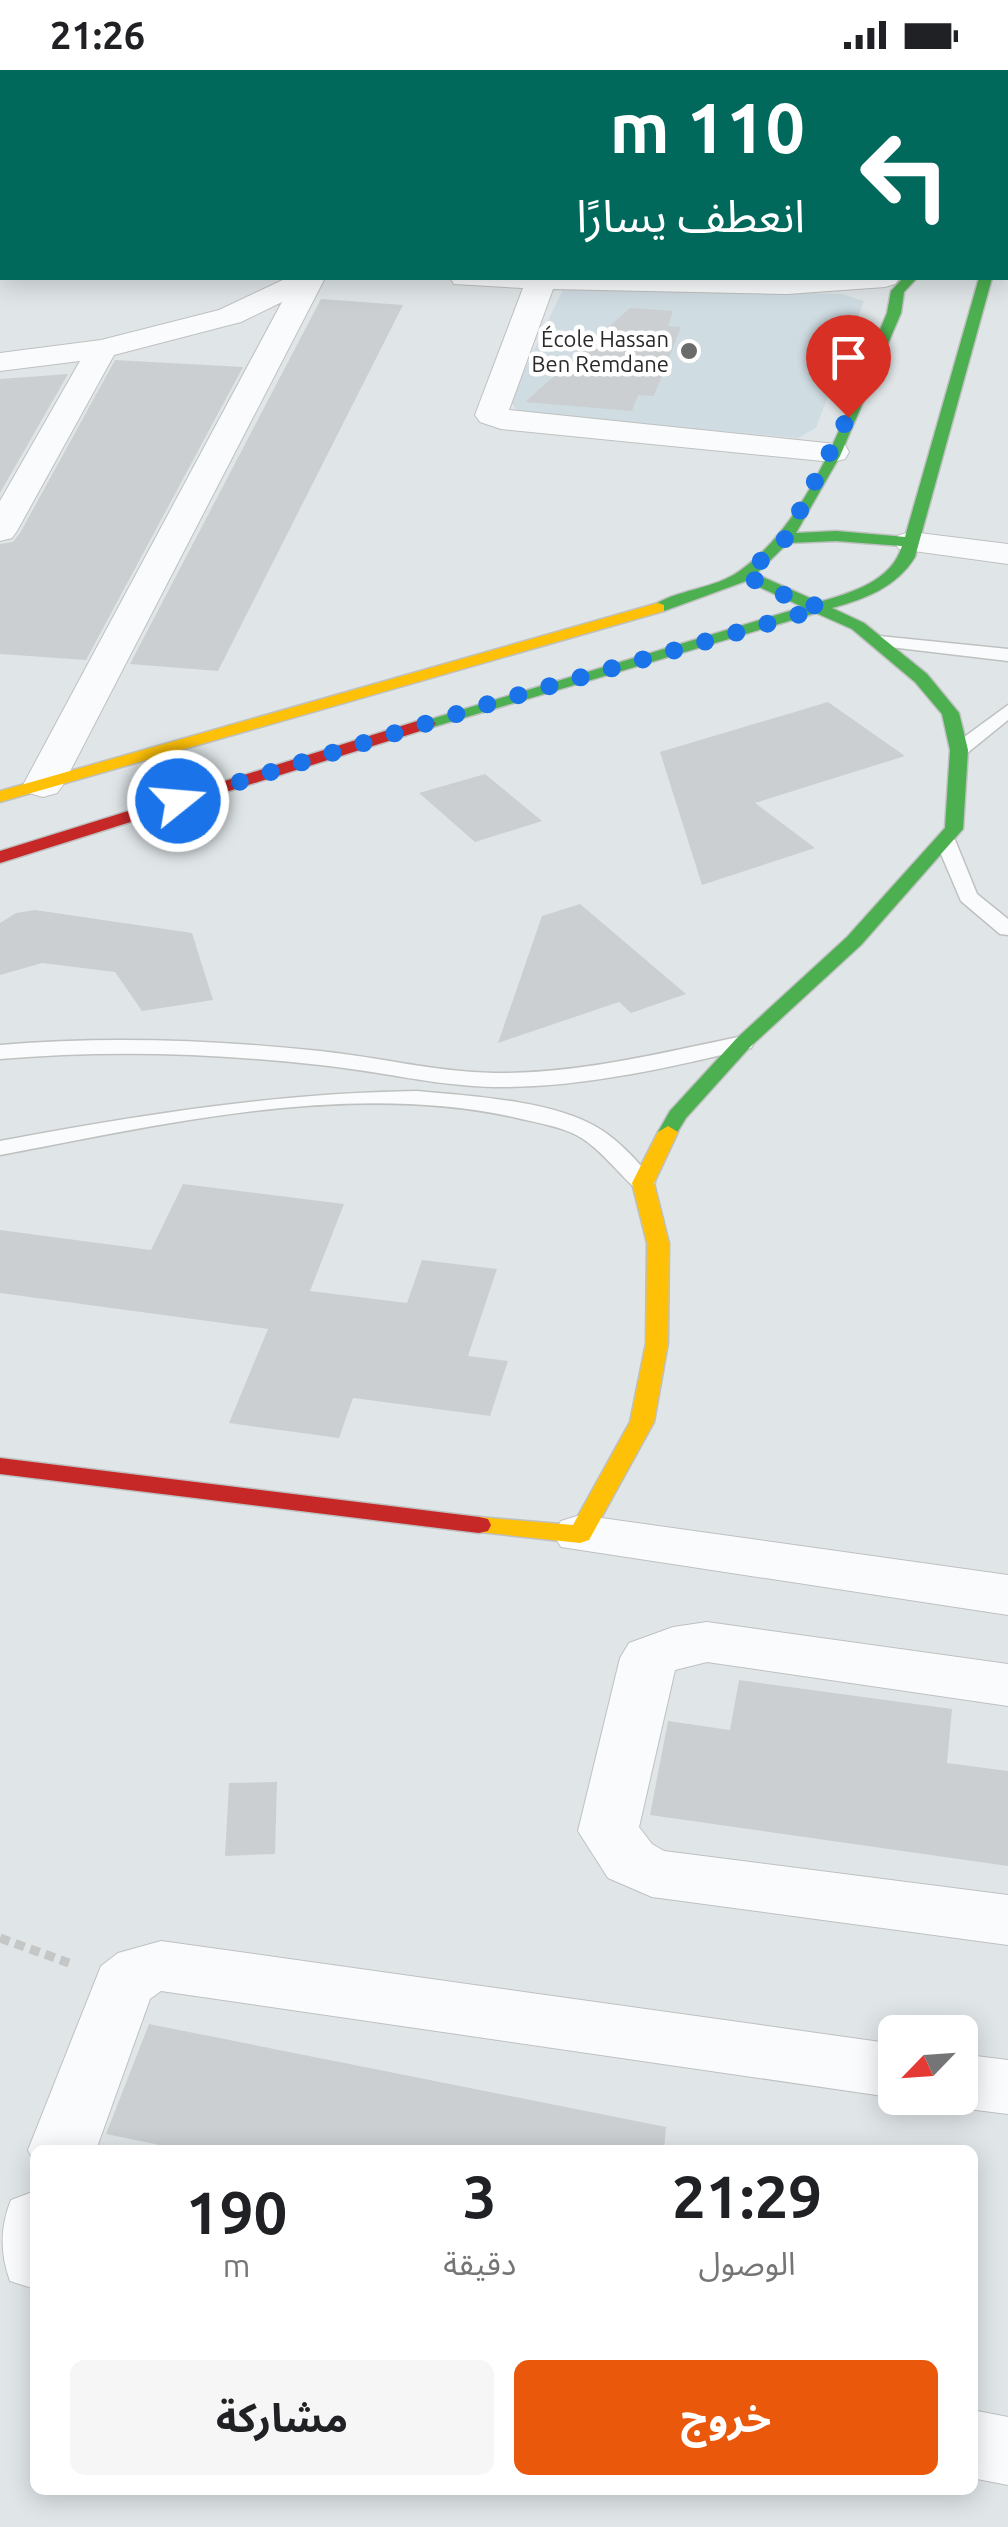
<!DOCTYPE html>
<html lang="ar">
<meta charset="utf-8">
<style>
:root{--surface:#fff;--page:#f6f6f6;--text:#202124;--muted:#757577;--accent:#ea580c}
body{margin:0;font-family:Ubuntu,"Noto Sans Arabic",sans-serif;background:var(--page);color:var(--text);direction:rtl;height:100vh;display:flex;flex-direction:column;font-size:38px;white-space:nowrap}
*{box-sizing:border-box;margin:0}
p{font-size:32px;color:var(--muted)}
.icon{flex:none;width:55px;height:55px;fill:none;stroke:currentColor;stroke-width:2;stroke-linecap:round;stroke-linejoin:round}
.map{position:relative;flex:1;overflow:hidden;direction:ltr}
.details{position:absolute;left:30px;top:2075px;width:948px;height:350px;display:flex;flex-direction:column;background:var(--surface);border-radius:15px;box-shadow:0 5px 25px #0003;direction:rtl}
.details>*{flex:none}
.banner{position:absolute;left:0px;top:0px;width:1010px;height:210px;box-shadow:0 5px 25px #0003;direction:rtl;background:#00695c;color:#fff;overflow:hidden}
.needle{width:65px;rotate:245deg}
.fabs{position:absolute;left:878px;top:1945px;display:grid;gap:20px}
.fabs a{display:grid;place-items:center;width:100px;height:100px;border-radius:15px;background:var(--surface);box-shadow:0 5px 25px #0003;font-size:50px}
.pin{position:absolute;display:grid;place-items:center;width:85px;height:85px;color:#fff;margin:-102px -42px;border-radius:50% 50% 50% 0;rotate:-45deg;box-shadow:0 0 10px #0007}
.pin .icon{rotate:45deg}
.me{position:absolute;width:110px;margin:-55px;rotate:73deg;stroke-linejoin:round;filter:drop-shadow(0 0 8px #0008)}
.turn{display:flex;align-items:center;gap:35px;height:210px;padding:0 40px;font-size:45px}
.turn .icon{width:130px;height:130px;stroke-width:2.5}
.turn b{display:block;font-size:70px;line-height:85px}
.eta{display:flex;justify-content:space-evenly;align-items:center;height:170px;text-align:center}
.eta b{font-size:60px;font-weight:700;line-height:70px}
.primary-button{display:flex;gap:20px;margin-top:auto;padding:20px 40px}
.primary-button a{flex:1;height:115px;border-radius:15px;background:var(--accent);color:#fff;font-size:40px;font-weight:700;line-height:115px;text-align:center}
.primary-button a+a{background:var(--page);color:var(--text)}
.status{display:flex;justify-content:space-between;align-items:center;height:70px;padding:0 50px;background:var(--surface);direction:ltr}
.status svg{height:28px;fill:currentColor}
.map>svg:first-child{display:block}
</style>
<div class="status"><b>21:26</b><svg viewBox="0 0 49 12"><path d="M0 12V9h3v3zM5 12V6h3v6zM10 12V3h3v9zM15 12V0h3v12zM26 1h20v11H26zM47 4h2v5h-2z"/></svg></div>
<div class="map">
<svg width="1008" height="2457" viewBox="0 0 1008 2457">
<rect width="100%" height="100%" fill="#e0e6e8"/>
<path fill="#cfdce2" d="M 564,217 L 842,224 L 864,231 L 816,358 L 798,368 L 528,344 L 516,339 L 510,331 Z"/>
<path fill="#cbcfd1" d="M 321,229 L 403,235 L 218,601 L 130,594 Z
M 630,238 L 673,241 L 668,256 L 681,257 L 654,326 L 638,325 L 632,341 L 525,332 Z
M 115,290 L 243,297 L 86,590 L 0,584 L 0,474 L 13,472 L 20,463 Z
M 68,304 L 0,423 L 0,309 Z
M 828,632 L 905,686 L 755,733 L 815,778 L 702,815 L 660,682 Z
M 485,704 L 542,751 L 475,772 L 419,723 Z
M 580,834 L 686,924 L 631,943 L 619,932 L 498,973 L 542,846 Z
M 35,840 L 192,863 L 213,930 L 142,941 L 115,902 L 42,893 L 0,905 L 0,853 L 16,843 Z
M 183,1114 L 344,1134 L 310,1221 L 407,1233 L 422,1190 L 497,1199 L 468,1286 L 508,1291 L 490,1346 L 353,1328 L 339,1368 L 229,1353 L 268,1259 L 0,1223 L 0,1160 L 151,1180 Z
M 739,1610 L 952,1639 L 947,1693 L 1008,1701 L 1008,1796 L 650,1745 L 668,1651 L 730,1660 Z
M 277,1712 L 275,1784 L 225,1786 L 229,1713 Z
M 149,1954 L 666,2057 L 664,2080 L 184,2080 L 106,2064 Z"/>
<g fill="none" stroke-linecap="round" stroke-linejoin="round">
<g stroke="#bfc0c0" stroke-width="3">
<path id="lane" d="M 879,566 L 1008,579 L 1008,591 L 873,575 L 870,571 Z
M 1008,635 L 1008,650 L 966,684 L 952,684 L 952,676 Z
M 945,764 L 955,770 L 977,824 L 1008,849 L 1008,865 L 1000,864 L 961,831 L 935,770 Z
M 743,966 L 754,973 L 751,978 C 668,998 580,1018 495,1017 C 436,1016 379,1001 320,995 C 214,983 107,980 0,989 L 0,975 C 107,966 214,970 320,981 C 378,987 436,1002 494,1003 C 579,1004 661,983 743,966 Z
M 417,1021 C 470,1026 546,1030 593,1055 C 616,1067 639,1092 655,1113 L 643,1120 L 635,1118 C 615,1100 597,1074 572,1063 C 554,1055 533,1052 513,1047 C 346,1011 165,1054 0,1085 L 0,1071 C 139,1045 276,1023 417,1021 Z"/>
</g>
<g stroke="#bfc0c0" stroke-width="2">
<path id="street" d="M 287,208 L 325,208 L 63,715 L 57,723 L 43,727 L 29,723 L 23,715 L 282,232 L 241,252 L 114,285 L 17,461 L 12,468 L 0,471 L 0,431 L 80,291 L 0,301 L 0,283 L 101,270 L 219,240 Z
M 450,208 L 900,208 L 895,214 L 885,217 L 787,224 L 553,219 L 509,340 L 845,375 L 849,382 L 845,389 L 833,392 L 501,359 L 480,352 L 475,345 L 523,218 L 454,214 Z
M 911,462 L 1008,474 L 1008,494 L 899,479 L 894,472 L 899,465 Z
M 580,1445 L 1008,1505 L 1008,1545 L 561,1477 L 553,1464 L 561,1451 Z
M 707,1552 L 1008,1594 L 1008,1636 L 707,1592 L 675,1600 L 639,1757 L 652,1774 L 664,1781 L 1008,1825 L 1008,1875 L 652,1827 L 608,1808 L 578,1761 L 620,1588 L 629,1573 L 673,1557 Z
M 161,1871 L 895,1974 L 897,2028 L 161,1921 L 150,1929 L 96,2080 L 35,2080 L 35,2094 L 28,2080 L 101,1896 L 118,1883 Z
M 960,1984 L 1008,1990 L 1008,2044 L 960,2038 L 937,2030 L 935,2028 L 960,2028 Z
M 35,2121 L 35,2219 L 10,2211 C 0,2184 0,2157 11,2130 Z
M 972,2340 L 1008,2347 L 1008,2415 L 972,2408 Z"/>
</g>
<g stroke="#bfc0c0" stroke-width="3">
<path id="fast" d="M 903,208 L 917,208 L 904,222 L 901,243 L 840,386 L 796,463 L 836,461 L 905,467 L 979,208 L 992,208 L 915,487 C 897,517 865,529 832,538 L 864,553 L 927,604 L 959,643 L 968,680 L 963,759 L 861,875 L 750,977 L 686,1048 L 675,1066 L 661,1066 L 658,1062 L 670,1041 L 736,969 L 847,867 L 945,758 L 950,680 L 942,644 L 915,612 L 852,559 L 816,543 L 433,657 L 427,658 L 418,653 L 803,537 L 746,511 L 664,541 L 650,538 C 674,519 715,520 741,500 C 816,446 852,326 887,243 L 891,221 ZM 836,471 L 902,476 C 892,511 851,523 819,532 L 756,504 L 788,473 Z"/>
</g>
<g stroke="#bfc0c0" stroke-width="3">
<path id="slow" d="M 658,533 L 664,535 L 664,541 L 0,732 L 0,721 Z
M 668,1056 L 678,1062 L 654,1113 L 669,1173 L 668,1273 L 654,1352 L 589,1470 L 580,1473 L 470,1461 L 467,1455 L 470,1449 L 479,1447 L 573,1455 L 630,1352 L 646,1273 L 647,1173 L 632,1113 L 658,1062 Z"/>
</g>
<g stroke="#bfc0c0" stroke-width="3">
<path id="jam" d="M 427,648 L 436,653 L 433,657 L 0,793 L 0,781 Z
M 0,1388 L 479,1447 L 488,1449 L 491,1455 L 488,1461 L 479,1463 L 0,1404 Z"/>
</g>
<path stroke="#c5c6c6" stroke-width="9" stroke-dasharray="10 6" stroke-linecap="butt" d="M 0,1868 L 69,1893"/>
<use href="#lane" fill="#fafbfc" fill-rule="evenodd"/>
<use href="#street" fill="#fafbfc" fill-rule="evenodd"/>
<use href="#fast" fill="#4caf50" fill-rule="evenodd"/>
<use href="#slow" fill="#ffc107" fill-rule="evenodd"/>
<use href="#jam" fill="#c62828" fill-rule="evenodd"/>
</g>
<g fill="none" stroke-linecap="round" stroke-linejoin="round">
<path stroke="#1a73e8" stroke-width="18" stroke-dasharray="0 32.4" d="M 178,731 L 498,631 L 822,538 L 779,523 L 745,505 L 786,468 L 848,347"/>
</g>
<circle fill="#6a6c6c" stroke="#fff" stroke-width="4" cx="689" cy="281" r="10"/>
<g text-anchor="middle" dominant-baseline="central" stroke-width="9" stroke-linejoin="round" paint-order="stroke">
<g font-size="22" fill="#2a2a2a" stroke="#fff" text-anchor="end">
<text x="669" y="268">École Hassan<tspan x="669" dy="25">Ben Remdane</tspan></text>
</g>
</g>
</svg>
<div class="fabs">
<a><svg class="needle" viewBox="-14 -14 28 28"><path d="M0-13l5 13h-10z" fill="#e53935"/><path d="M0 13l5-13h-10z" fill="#757577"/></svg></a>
</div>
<div class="pin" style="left:848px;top:347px;background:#d93025"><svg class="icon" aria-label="arrive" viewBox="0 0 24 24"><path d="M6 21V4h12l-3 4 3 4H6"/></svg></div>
<svg class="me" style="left:178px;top:731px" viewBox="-20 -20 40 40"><circle r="17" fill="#1a73e8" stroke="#fff" stroke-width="3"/><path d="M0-11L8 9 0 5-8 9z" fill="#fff"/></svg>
<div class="banner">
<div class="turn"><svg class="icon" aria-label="left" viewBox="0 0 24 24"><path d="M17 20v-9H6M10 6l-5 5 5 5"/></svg><div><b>110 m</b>انعطف يسارًا</div></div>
</div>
<section class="details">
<div class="eta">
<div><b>21:29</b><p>الوصول</p></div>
<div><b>3</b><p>دقيقة</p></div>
<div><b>190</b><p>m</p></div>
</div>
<div class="primary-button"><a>خروج</a><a>مشاركة</a></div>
</section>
</div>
